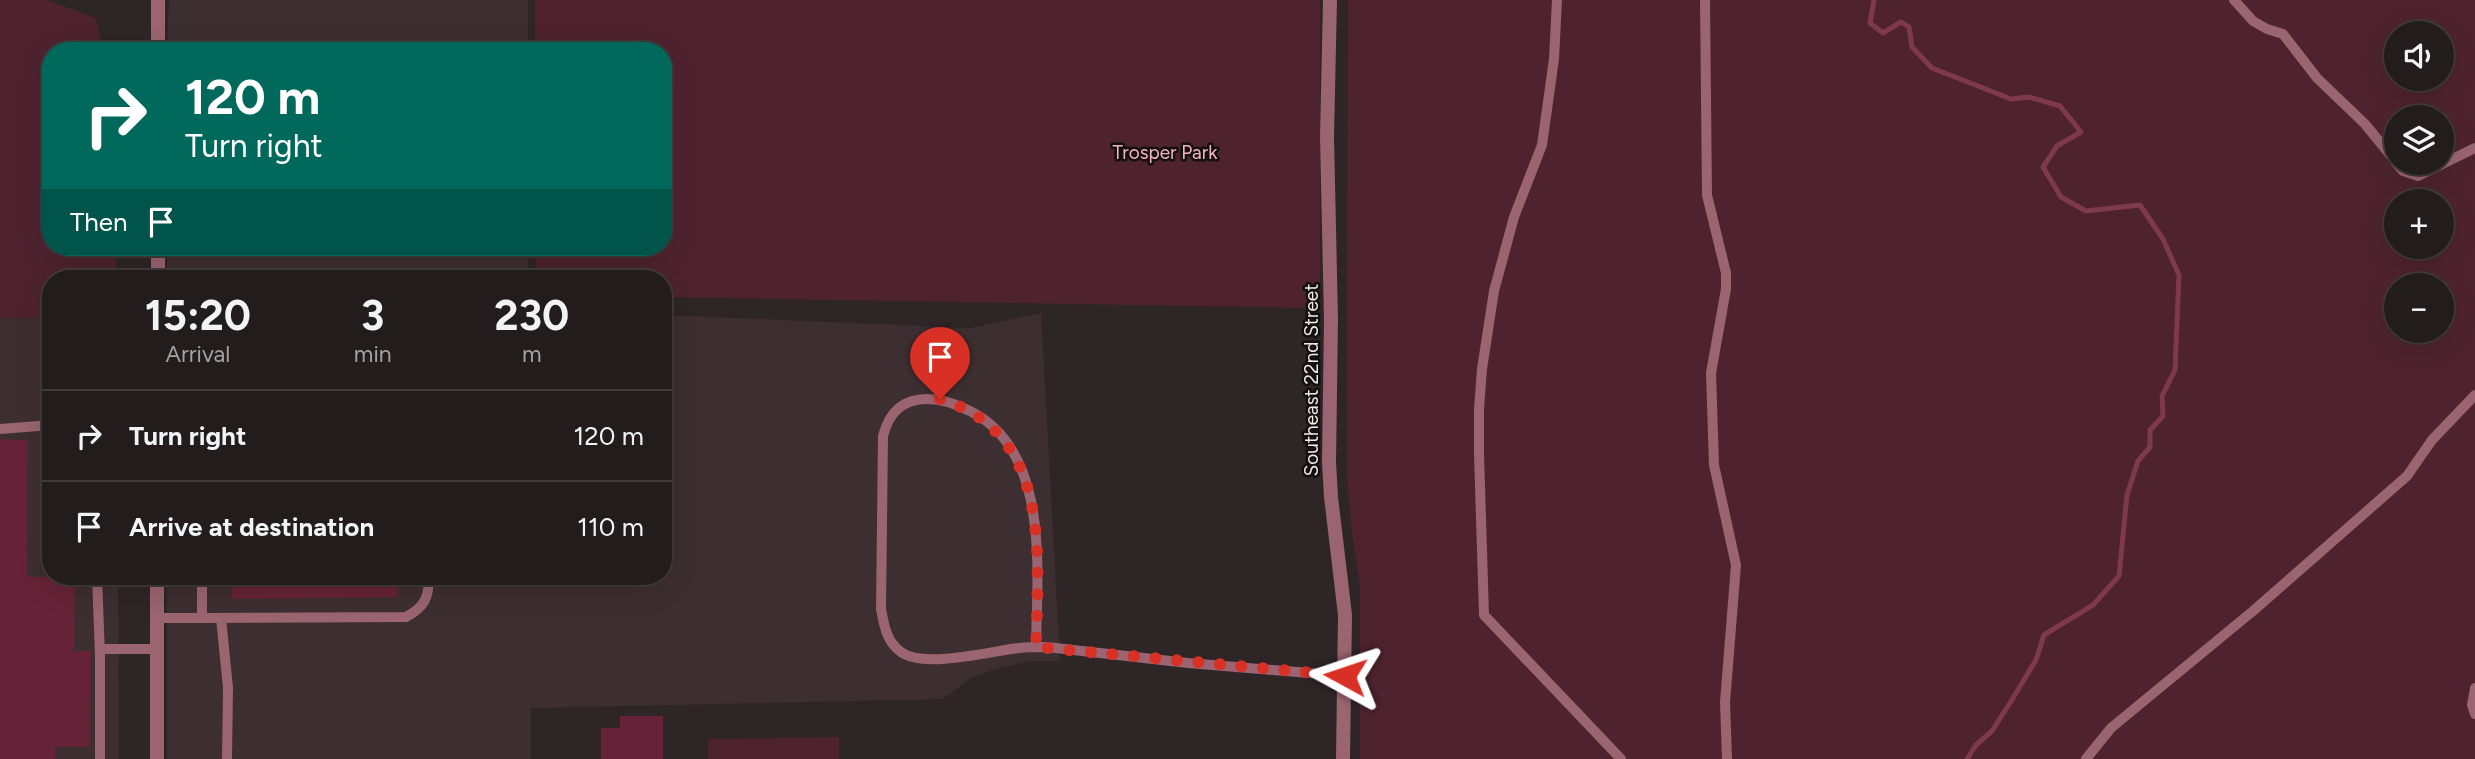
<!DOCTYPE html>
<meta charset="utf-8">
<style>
:root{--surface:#221c1d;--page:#2a2526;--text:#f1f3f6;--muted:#a2a1a4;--line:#3f3a3b}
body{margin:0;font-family:Figtree,sans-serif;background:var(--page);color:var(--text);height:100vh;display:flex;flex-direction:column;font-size:26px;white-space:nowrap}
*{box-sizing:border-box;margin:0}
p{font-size:23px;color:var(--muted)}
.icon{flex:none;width:38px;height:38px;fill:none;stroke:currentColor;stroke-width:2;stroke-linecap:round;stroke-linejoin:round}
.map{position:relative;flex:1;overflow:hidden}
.side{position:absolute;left:42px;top:270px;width:630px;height:315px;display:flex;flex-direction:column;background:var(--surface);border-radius:28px;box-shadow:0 7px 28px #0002,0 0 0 2px var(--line)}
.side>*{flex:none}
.banner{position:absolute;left:42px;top:42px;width:630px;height:214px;border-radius:28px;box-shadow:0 7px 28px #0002,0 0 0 2px var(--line);background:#00695c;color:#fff;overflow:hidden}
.buttons{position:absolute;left:2384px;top:21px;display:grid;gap:14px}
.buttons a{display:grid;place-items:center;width:70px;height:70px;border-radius:50%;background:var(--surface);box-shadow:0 7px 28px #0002,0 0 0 2px var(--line);font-size:35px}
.pin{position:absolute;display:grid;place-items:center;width:60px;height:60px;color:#fff;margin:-72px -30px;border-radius:50% 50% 50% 0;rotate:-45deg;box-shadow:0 0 7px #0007}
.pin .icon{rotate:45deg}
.me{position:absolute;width:77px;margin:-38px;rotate:275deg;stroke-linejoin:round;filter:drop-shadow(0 0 5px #0008)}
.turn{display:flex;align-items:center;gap:24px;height:147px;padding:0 28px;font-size:32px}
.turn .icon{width:91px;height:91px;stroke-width:2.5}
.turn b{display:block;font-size:49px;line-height:60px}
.then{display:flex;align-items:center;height:66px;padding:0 28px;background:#0003;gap:14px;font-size:26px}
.eta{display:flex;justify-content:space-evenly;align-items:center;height:119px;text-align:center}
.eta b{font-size:42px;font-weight:700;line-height:49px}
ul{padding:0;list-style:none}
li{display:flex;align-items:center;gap:21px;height:91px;padding:0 28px;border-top:2px solid var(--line)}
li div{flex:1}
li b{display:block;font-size:26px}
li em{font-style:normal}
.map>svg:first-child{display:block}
</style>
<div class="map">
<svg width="2475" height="759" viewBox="0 0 2475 759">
<rect width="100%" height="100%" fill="#2e2527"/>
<path fill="#3d2e31" d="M 169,0 L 528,0 L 528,51 L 167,51 Z
M 167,247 L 528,247 L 529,278 L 167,278 Z
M 1041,313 L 1060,661 L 1031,661 L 996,669 L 972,677 L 943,699 L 531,708 L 531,759 L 167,759 L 167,576 L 663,576 L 663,315 L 971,328 Z
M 51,317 L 51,576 L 118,576 L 119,759 L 0,759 L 0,319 Z"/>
<path fill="#4e232f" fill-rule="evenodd" d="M 0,0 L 47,0 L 96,18 L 102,48 L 102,51 L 51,51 L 51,247 L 116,247 L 116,278 L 51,278 L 51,317 L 0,319 Z
M 535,0 L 1320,0 L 1320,296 L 1311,308 L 663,297 L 663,278 L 536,278 L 536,247 L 663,247 L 663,51 L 535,51 Z
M 1348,0 L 2475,0 L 2475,759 L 1360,759 L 1360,587 L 1352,533 L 1347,476 ZM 2396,33 L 2441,33 L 2441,79 L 2396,79 ZM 2396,117 L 2441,117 L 2441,163 L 2396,163 ZM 2396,201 L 2441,201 L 2441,247 L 2396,247 ZM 2396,285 L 2441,285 L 2441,331 L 2396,331 Z
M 839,737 L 839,759 L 708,759 L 708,739 Z"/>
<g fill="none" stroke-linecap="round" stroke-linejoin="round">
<path stroke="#7f394d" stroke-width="5" d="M 1874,0 L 1870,23 L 1883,33 L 1901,22 L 1909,27 L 1912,47 L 1932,68 L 2011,99 L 2029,97 L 2060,106 L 2081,132 L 2057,146 L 2043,167 L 2061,197 L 2086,211 L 2140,205 L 2163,239 L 2179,275 L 2175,370 L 2162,396 L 2163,416 L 2150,430 L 2150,447 L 2138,461 L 2127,495 L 2119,576 L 2093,605 L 2044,635 L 2036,660 L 2013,698 L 1992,731 L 1976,745 L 1967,759"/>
</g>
<path fill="#662238" d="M 0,439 L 28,440 L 27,577 L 75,577 L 74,651 L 91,651 L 90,747 L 56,747 L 55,759 L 0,759 Z
M 232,576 L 397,576 L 398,597 L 232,599 Z
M 620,716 L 663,716 L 663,759 L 601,759 L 601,728 L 620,728 Z"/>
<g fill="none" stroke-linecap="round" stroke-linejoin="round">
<path stroke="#9a6471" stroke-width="10" d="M 1557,0 L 1554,59 L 1542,145 L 1514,217 L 1494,291 L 1482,369 L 1479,409 L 1479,454 L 1484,615 L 1621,759
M 1705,0 L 1707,195 L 1726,273 L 1726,289 L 1711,373 L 1714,465 L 1736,565 L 1725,702 L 1727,759
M 2234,0 L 2253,21 L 2267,29 L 2283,34 L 2317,78 L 2365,124 L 2396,162
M 2396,163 L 2403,171 L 2418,176 L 2475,148
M 0,429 L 51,425
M 97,576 L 100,656 L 100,759
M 157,618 L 202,618 L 202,576
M 202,618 L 406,617 C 425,607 429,597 429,576
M 221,618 L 228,688 L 227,759
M 1036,647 C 1037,572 1051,449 968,410 C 954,404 943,399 927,399 C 902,399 889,413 883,436 L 881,609 C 884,625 886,641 901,652 C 924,669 991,651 1019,648 C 1028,647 1037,647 1047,647 L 1188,663 L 1345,676
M 100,649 L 157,649
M 2475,688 L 2472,705 L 2475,714
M 2086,759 L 2111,728 L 2253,611 L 2407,476 L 2432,440 L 2475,395"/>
<path stroke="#9a6471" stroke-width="14" d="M 1330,0 L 1327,137 L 1331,320 L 1329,462 L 1331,497 L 1345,615 L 1343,759
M 158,51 L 158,0
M 158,278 L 158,247
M 157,759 L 157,576"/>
</g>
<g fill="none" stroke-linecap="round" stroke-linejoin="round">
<path stroke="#d93025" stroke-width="12" stroke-dasharray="0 21.6" d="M 940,399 C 1052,433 1038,554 1036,647 L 1345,676"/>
</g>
<g text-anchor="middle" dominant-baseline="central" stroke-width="5" stroke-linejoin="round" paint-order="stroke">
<g font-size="19" fill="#f4b3c2" stroke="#130f10">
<text x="1165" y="152">Trosper Park</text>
</g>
<g font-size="19" fill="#ede7e8" stroke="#130f10">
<text transform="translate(1311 380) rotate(-90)">Southeast 22nd Street</text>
</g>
</g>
</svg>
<div class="buttons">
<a><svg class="icon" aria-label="sound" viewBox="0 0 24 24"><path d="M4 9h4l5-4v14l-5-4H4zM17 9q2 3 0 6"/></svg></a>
<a><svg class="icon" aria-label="layers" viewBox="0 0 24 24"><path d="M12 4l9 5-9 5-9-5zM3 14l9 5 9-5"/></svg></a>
<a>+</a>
<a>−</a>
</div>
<div class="pin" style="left:940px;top:399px;background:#d93025"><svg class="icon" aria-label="arrive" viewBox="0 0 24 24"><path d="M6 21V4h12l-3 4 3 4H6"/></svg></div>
<svg class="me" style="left:1345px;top:676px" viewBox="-20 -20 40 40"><path d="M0-17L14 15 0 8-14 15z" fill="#d93025" stroke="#fff" stroke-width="4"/></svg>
<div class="banner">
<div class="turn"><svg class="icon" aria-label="right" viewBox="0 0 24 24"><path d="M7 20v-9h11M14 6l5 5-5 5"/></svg><div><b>120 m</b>Turn right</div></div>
<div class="then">Then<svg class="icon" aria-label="arrive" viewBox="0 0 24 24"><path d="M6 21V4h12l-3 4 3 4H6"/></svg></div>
</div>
<section class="side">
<div class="eta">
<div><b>15:20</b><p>Arrival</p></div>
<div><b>3</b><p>min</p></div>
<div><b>230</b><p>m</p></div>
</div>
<ul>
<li><svg class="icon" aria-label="right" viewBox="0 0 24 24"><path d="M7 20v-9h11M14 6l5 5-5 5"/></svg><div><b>Turn right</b></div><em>120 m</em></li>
<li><svg class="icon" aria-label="arrive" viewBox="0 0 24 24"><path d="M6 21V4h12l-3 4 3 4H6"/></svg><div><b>Arrive at destination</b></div><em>110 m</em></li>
</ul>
</section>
</div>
